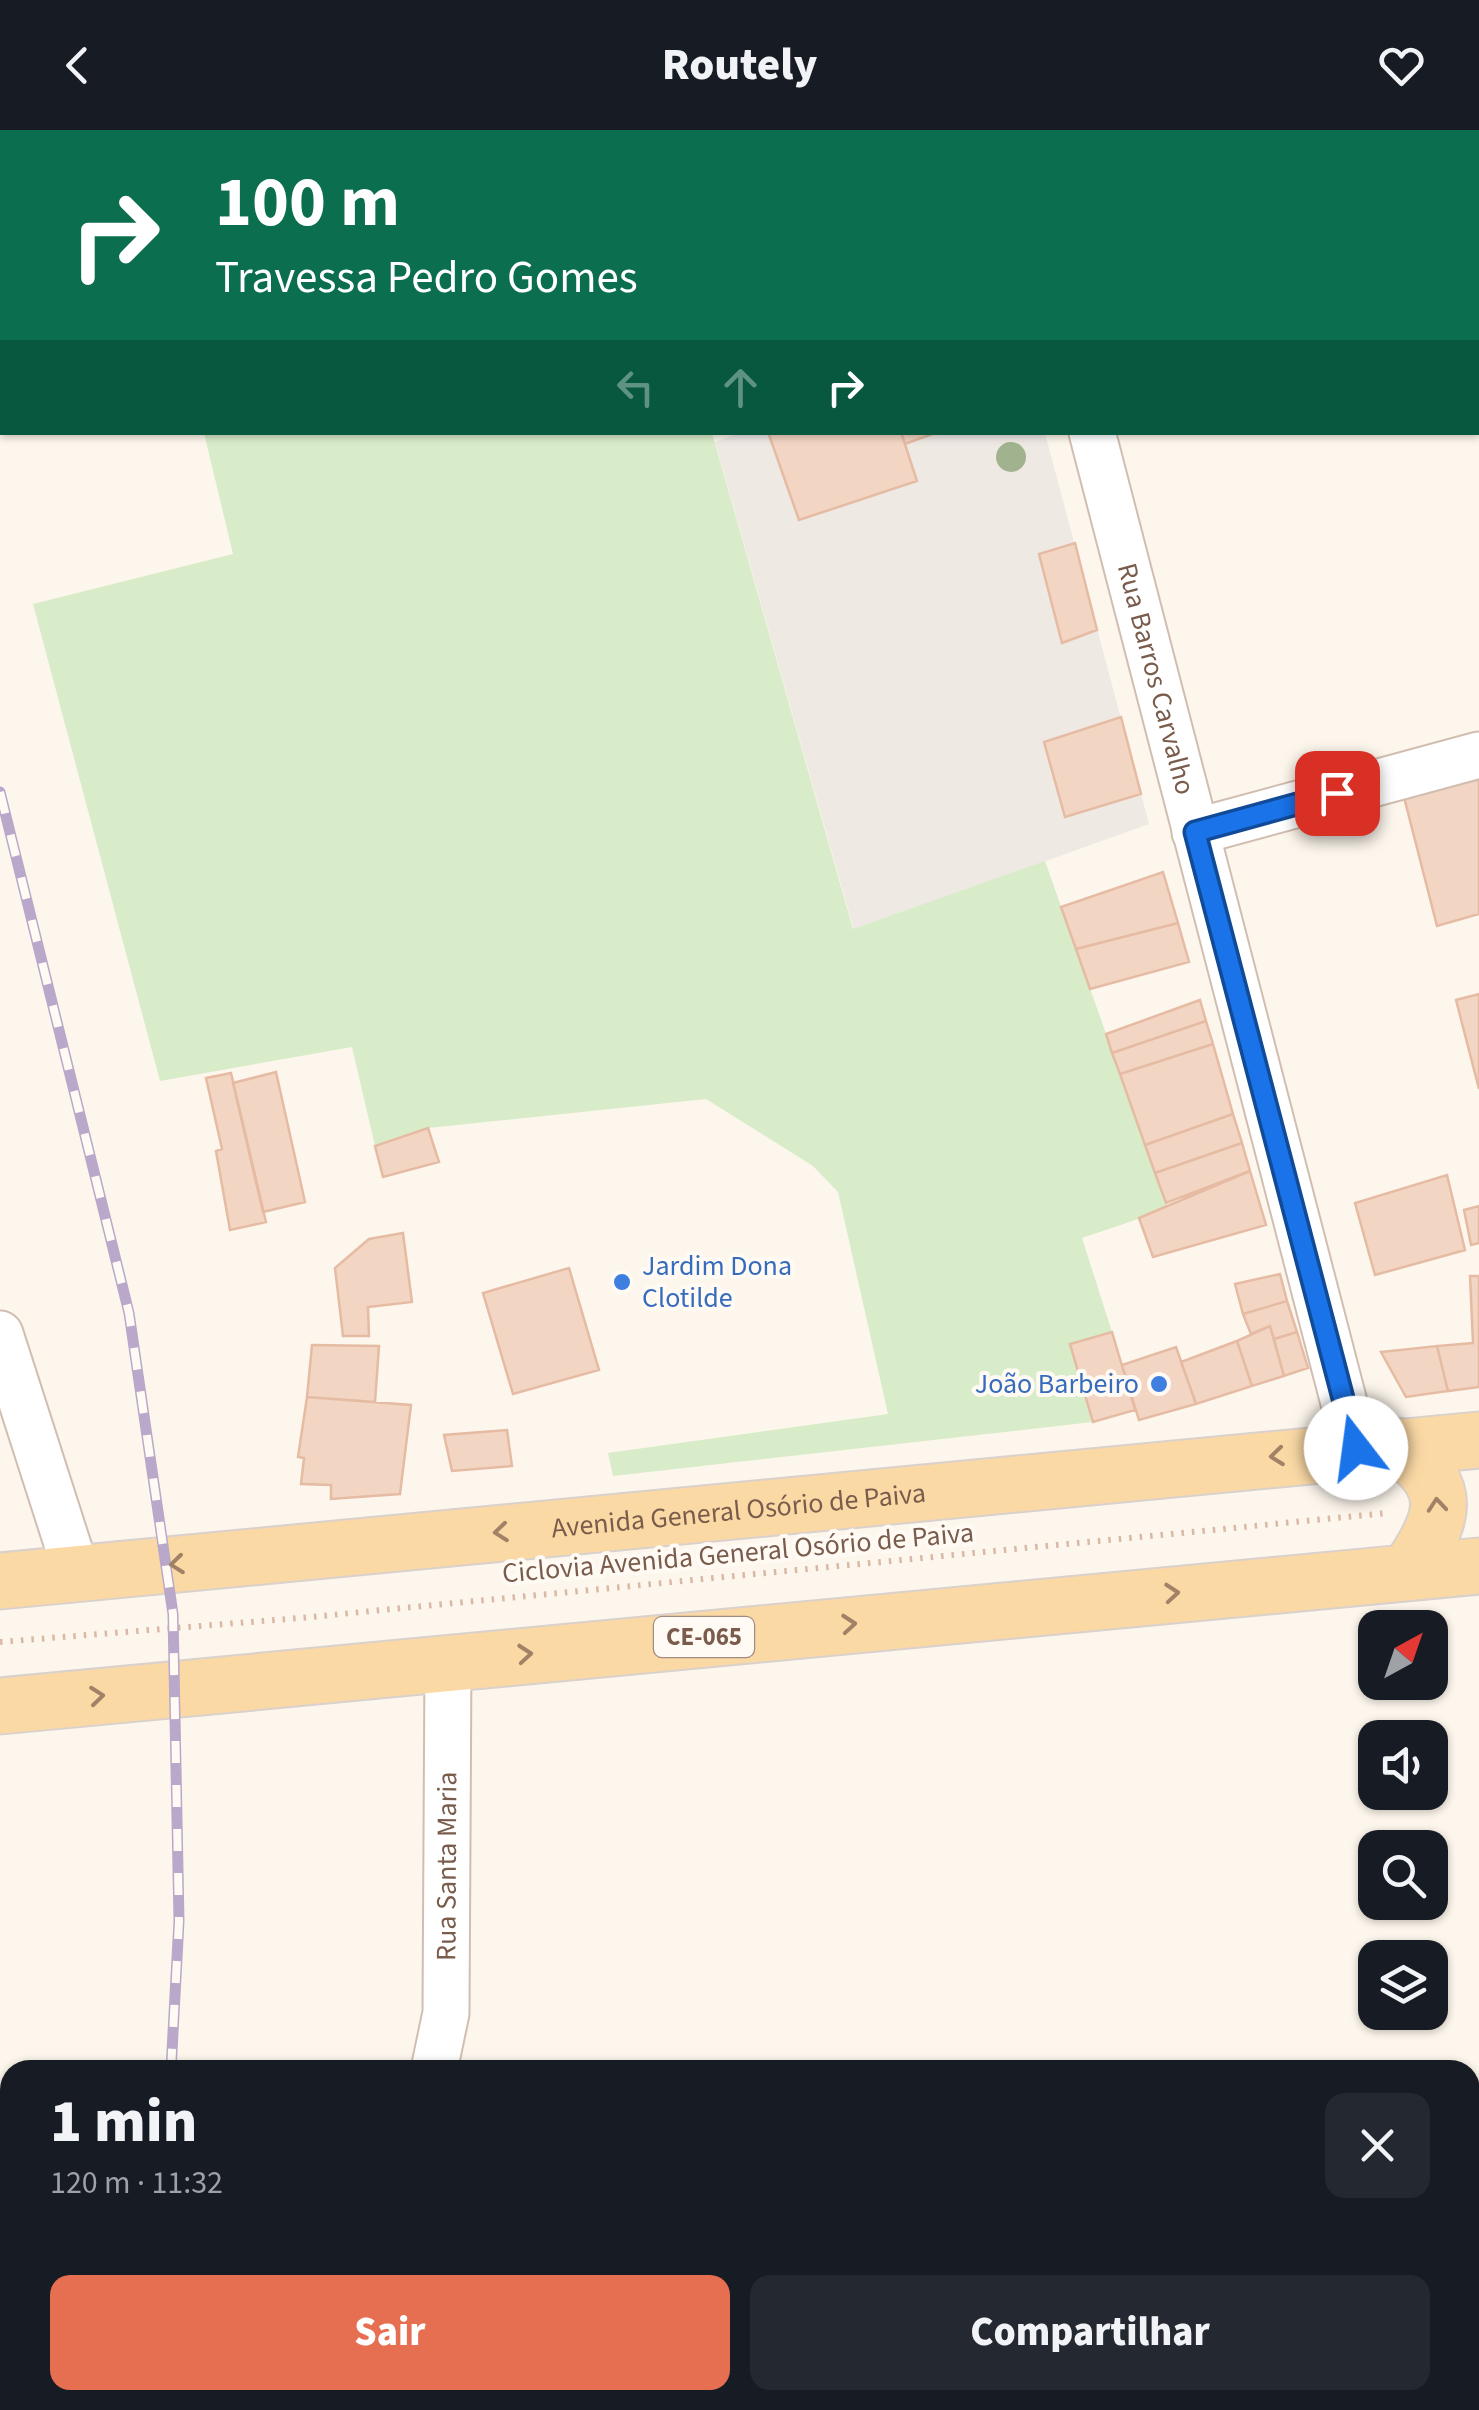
<!DOCTYPE html>
<html lang="pt">
<meta charset="utf-8">
<style>
:root{--surface:#171b24;--page:#242831;--text:#f1f3f6;--muted:#9ea1a6;--accent:#e76f51}
body{margin:0;font-family:"Source Sans 3",sans-serif;background:var(--page);color:var(--text);height:100vh;display:flex;flex-direction:column;font-size:38px;white-space:nowrap}
*{box-sizing:border-box;margin:0}
p{font-size:32px;color:var(--muted)}
.icon{flex:none;width:55px;height:55px;fill:none;stroke:currentColor;stroke-width:2;stroke-linecap:round;stroke-linejoin:round}
.map{position:relative;flex:1;overflow:hidden}
.sheet{position:absolute;left:0px;top:1930px;width:1480px;height:350px;display:flex;flex-direction:column;background:var(--surface);border-radius:30px 30px 0 0;box-shadow:0 2px 8px #0004}
.sheet>*{flex:none}
.top-card{position:absolute;left:0px;top:0px;width:1480px;height:305px;box-shadow:0 2px 8px #0004;background:#0b6e4f;color:#fff;overflow:hidden}
.needle{width:65px;rotate:40deg}
.controls{position:absolute;left:1358px;top:1480px;display:grid;gap:20px}
.controls a{display:grid;place-items:center;width:90px;height:90px;border-radius:20px;background:var(--surface);box-shadow:0 2px 8px #0004;font-size:50px}
.pin{position:absolute;display:grid;place-items:center;width:85px;height:85px;color:#fff;margin:-42px;border-radius:20px;box-shadow:0 5px 15px #0006}
.me{position:absolute;width:110px;margin:-55px;rotate:345deg;stroke-linejoin:round;filter:drop-shadow(0 0 8px #0008)}
.turn{display:flex;align-items:center;gap:35px;height:210px;padding:0 50px;font-size:45px}
.turn .icon{width:130px;height:130px;stroke-width:2.5}
.turn b{display:block;font-size:70px;line-height:85px}
.lanes{display:flex;align-items:center;height:95px;padding:0 50px;background:#0003;justify-content:center;gap:50px;direction:ltr}
.lanes .off{opacity:.35}
.round{display:grid;place-items:center;flex:none;width:105px;height:105px;border-radius:20px;background:var(--page)}
.headline{display:flex;align-items:center;justify-content:space-between;height:170px;padding:0 50px}
h1{font-size:60px;font-weight:800;line-height:75px}
.cta{display:flex;gap:20px;margin-top:auto;padding:20px 50px}
.cta a{flex:1;height:115px;border-radius:20px;background:var(--accent);color:#fff;font-size:40px;font-weight:800;line-height:115px;text-align:center}
.cta a+a{background:var(--page);color:var(--text)}
header{display:flex;justify-content:space-between;align-items:center;height:130px;padding:0 50px;background:var(--surface);font-size:45px;font-weight:800}
.map>svg:first-child{display:block}
</style>
<header><svg class="icon" aria-label="back" viewBox="0 0 24 24"><path d="M15 5l-7 7 7 7"/></svg>Routely<svg class="icon" aria-label="heart" viewBox="0 0 24 24"><path d="M12 20l-8-8c-3-5 5-10 8-4 3-6 11-1 8 4z"/></svg></header>
<div class="map">
<svg width="1479" height="2280" viewBox="0 0 1479 2280">
<rect width="100%" height="100%" fill="#fdf6ec"/>
<path fill="#efe9e4" d="M 741,302 L 1045,303 L 1149,694 L 854,800 L 715,312 Z"/>
<path fill="#d8ecc9" d="M 131,0 L 626,0 L 626,2 L 131,2 Z
M 204,303 L 712,303 L 853,799 L 1045,731 L 1168,1079 L 1082,1108 L 1112,1202 L 1070,1214 L 1093,1292 L 613,1346 L 608,1323 L 888,1284 L 838,1062 L 813,1036 L 706,969 L 428,998 L 375,1016 L 352,917 L 160,951 L 33,474 L 233,424 Z"/>
<path fill="#f3d5c3" stroke="#e6bba3" stroke-width="2.5" d="M 768,302 L 901,302 L 917,351 L 799,390 Z
M 901,302 L 938,302 L 905,314 Z
M 1075,413 L 1097,500 L 1062,513 L 1039,424 Z
M 1121,587 L 1141,664 L 1065,687 L 1044,612 Z
M 1479,646 L 1479,784 L 1437,796 L 1404,667 Z
M 1163,742 L 1178,793 L 1076,819 L 1061,777 Z
M 1178,793 L 1189,832 L 1090,859 L 1076,819 Z
M 1479,864 L 1479,959 L 1456,870 Z
M 1200,870 L 1206,891 L 1112,923 L 1106,904 Z
M 1206,891 L 1213,914 L 1120,944 L 1112,923 Z
M 1213,914 L 1233,984 L 1145,1015 L 1120,944 Z
M 276,942 L 305,1072 L 263,1082 L 233,953 Z
M 231,943 L 266,1092 L 230,1100 L 216,1021 L 222,1019 L 206,948 Z
M 1233,984 L 1242,1013 L 1155,1043 L 1145,1015 Z
M 428,998 L 439,1032 L 383,1047 L 375,1016 Z
M 1242,1013 L 1250,1041 L 1166,1073 L 1155,1043 Z
M 1250,1041 L 1266,1095 L 1153,1127 L 1139,1088 Z
M 1447,1045 L 1465,1120 L 1375,1145 L 1355,1073 Z
M 1479,1076 L 1479,1113 L 1471,1115 L 1464,1080 Z
M 403,1103 L 412,1172 L 368,1177 L 369,1206 L 343,1206 L 335,1138 L 369,1109 Z
M 569,1138 L 599,1240 L 513,1264 L 483,1163 Z
M 1280,1144 L 1287,1171 L 1243,1184 L 1235,1154 Z
M 1470,1146 L 1479,1146 L 1479,1257 L 1448,1261 L 1437,1216 L 1473,1213 Z
M 1287,1171 L 1297,1202 L 1274,1209 L 1270,1196 L 1251,1204 L 1243,1184 Z
M 1270,1196 L 1284,1246 L 1252,1256 L 1237,1211 Z
M 1112,1202 L 1135,1280 L 1093,1292 L 1070,1214 Z
M 1297,1202 L 1308,1238 L 1284,1246 L 1274,1209 Z
M 1237,1211 L 1252,1256 L 1196,1274 L 1181,1232 Z
M 312,1215 L 379,1216 L 375,1272 L 307,1267 Z
M 1437,1216 L 1448,1261 L 1406,1267 L 1381,1222 Z
M 1176,1217 L 1196,1274 L 1139,1290 L 1122,1235 Z
M 307,1267 L 411,1275 L 400,1364 L 331,1369 L 331,1355 L 301,1354 L 304,1328 L 298,1327 Z
M 507,1300 L 512,1336 L 452,1341 L 444,1305 Z"/>
<g fill="none" stroke-linecap="round" stroke-linejoin="round">
<g stroke="#d1beb0" stroke-width="49">
<g id="minor">
<path d="M 1016,0 L 1016,2"/>
<path id="s1" d="M 1092,302 L 1356,1319"/>
<path d="M 1195,702 L 1479,625"/>
<path d="M 0,1204 L 77,1444"/>
<path id="s2" d="M 434,1940 L 446,1883 L 448,1531"/>
<path d="M 313,2270 L 319,2280"/>
</g>
</g>
<g stroke="#dad1cd" stroke-width="59">
<g id="primary">
<path d="M 1397,1316 C 1457,1357 1444,1390 1408,1442"/>
<path id="s3" d="M 0,1451 L 1479,1310"/>
<path d="M 0,1576 L 1479,1436"/>
</g>
</g>
<path stroke="#d9b8a5" stroke-width="6" stroke-dasharray="2.5 8" stroke-linecap="butt" d="M 0,1512 L 300,1488 L 1388,1383"/>
<use href="#minor" stroke="#fff" stroke-width="45"/>
<use href="#primary" stroke="#fbd9a5" stroke-width="55"/>
<g stroke="#b9a8c9" stroke-width="11">
<path id="rail" d="M 0,662 L 129,1183 L 173,1484 L 179,1791 L 171,1940
M 153,2280 L 153,2270"/>
</g>
<use href="#rail" stroke="#fffaf3" stroke-width="8" stroke-dasharray="22" stroke-linecap="butt"/>
</g>
<circle fill="#a0b28e" cx="1011" cy="327" r="15"/>
<defs><path id="oneway-chevron" d="M-2-3.5L2.5 0L-2 3.5" fill="none" stroke-width="1.6" stroke-linecap="round" stroke-linejoin="round" transform="scale(2.5)"/></defs>
<g stroke="#a18267">
<use href="#oneway-chevron" transform="translate(1277 1326) rotate(174)"/>
<use href="#oneway-chevron" transform="translate(1437 1375) rotate(-95)"/>
<use href="#oneway-chevron" transform="translate(501 1402) rotate(174)"/>
<use href="#oneway-chevron" transform="translate(177 1434) rotate(174)"/>
<use href="#oneway-chevron" transform="translate(1172 1463) rotate(-5)"/>
<use href="#oneway-chevron" transform="translate(849 1494) rotate(-5)"/>
<use href="#oneway-chevron" transform="translate(525 1524) rotate(-5)"/>
<use href="#oneway-chevron" transform="translate(97 1566) rotate(-6)"/>
</g>
<g fill="none" stroke-linecap="round" stroke-linejoin="round">
<g stroke="#114b97" stroke-width="25">
<path id="route" d="M 1337,663 L 1195,702 L 1356,1318"/>
</g>
<use href="#route" stroke="#1a73e8" stroke-width="18"/>
</g>
<g fill="#3f7fe0" stroke="#fffaf3" stroke-width="4">
<circle cx="622" cy="1152" r="10"/>
<circle cx="1159" cy="1254" r="10"/>
</g>
<g text-anchor="middle" dominant-baseline="central" stroke-width="8" stroke-linejoin="round" paint-order="stroke">
<rect fill="#fffaf3" stroke="#a28b7f" stroke-width="2.5" x="654" y="1487" width="100" height="40" rx="8"/>
<g font-size="25" font-weight="bold" fill="#7a5c4d">
<text x="704" y="1507">CE-065</text>
</g>
<g font-size="28" fill="#7a5c4d" stroke="#fffaf3">
<text stroke="none"><textPath href="#s1" startOffset="255">Rua Barros Carvalho</textPath></text>
<text stroke="none"><textPath href="#s3" startOffset="742">Avenida General Osório de Paiva</textPath></text>
<text transform="translate(738 1423) rotate(-5)">Ciclovia Avenida General Osório de Paiva</text>
<text stroke="none"><textPath href="#s2" startOffset="205">Rua Santa Maria</textPath></text>
</g>
<g font-size="28" fill="#366cbe" stroke="#fffaf3" text-anchor="start">
<text x="642" y="1136">Jardim Dona<tspan x="642" dy="32">Clotilde</tspan></text>
<text x="1139" y="1254" text-anchor="end">João Barbeiro</text>
</g>
</g>
</svg>
<div class="controls">
<a><svg class="needle" viewBox="-14 -14 28 28"><path d="M0-13l5 13h-10z" fill="#e53935"/><path d="M0 13l5-13h-10z" fill="#9ea1a6"/></svg></a>
<a><svg class="icon" aria-label="sound" viewBox="0 0 24 24"><path d="M4 9h4l5-4v14l-5-4H4zM17 9q2 3 0 6"/></svg></a>
<a><svg class="icon" aria-label="search" viewBox="0 0 24 24"><circle cx="10" cy="10" r="6"/><path d="M15 15l6 6"/></svg></a>
<a><svg class="icon" aria-label="layers" viewBox="0 0 24 24"><path d="M12 4l9 5-9 5-9-5zM3 14l9 5 9-5"/></svg></a>
</div>
<div class="pin" style="left:1337px;top:663px;background:#d93025"><svg class="icon" aria-label="arrive" viewBox="0 0 24 24"><path d="M6 21V4h12l-3 4 3 4H6"/></svg></div>
<svg class="me" style="left:1356px;top:1318px" viewBox="-20 -20 40 40"><circle r="19" fill="#fff"/><path d="M0-13L10 11 0 6-10 11z" fill="#1a73e8"/></svg>
<div class="top-card">
<div class="turn"><svg class="icon" aria-label="right" viewBox="0 0 24 24"><path d="M7 20v-9h11M14 6l5 5-5 5"/></svg><div><b>100 m</b>Travessa Pedro Gomes</div></div>
<div class="lanes"><svg class="icon off" aria-label="left" viewBox="0 0 24 24"><path d="M17 20v-9H6M10 6l-5 5 5 5"/></svg><svg class="icon off" aria-label="ahead" viewBox="0 0 24 24"><path d="M12 20V5M6 11l6-6 6 6"/></svg><svg class="icon" aria-label="right" viewBox="0 0 24 24"><path d="M7 20v-9h11M14 6l5 5-5 5"/></svg></div>
</div>
<section class="sheet">
<div class="headline"><div><h1>1 min</h1><p>120 m · 11:32</p></div><a class="round"><svg class="icon" aria-label="close" viewBox="0 0 24 24"><path d="M6 6l12 12M18 6L6 18"/></svg></a></div>
<div class="cta"><a>Sair</a><a>Compartilhar</a></div>
</section>
</div>
